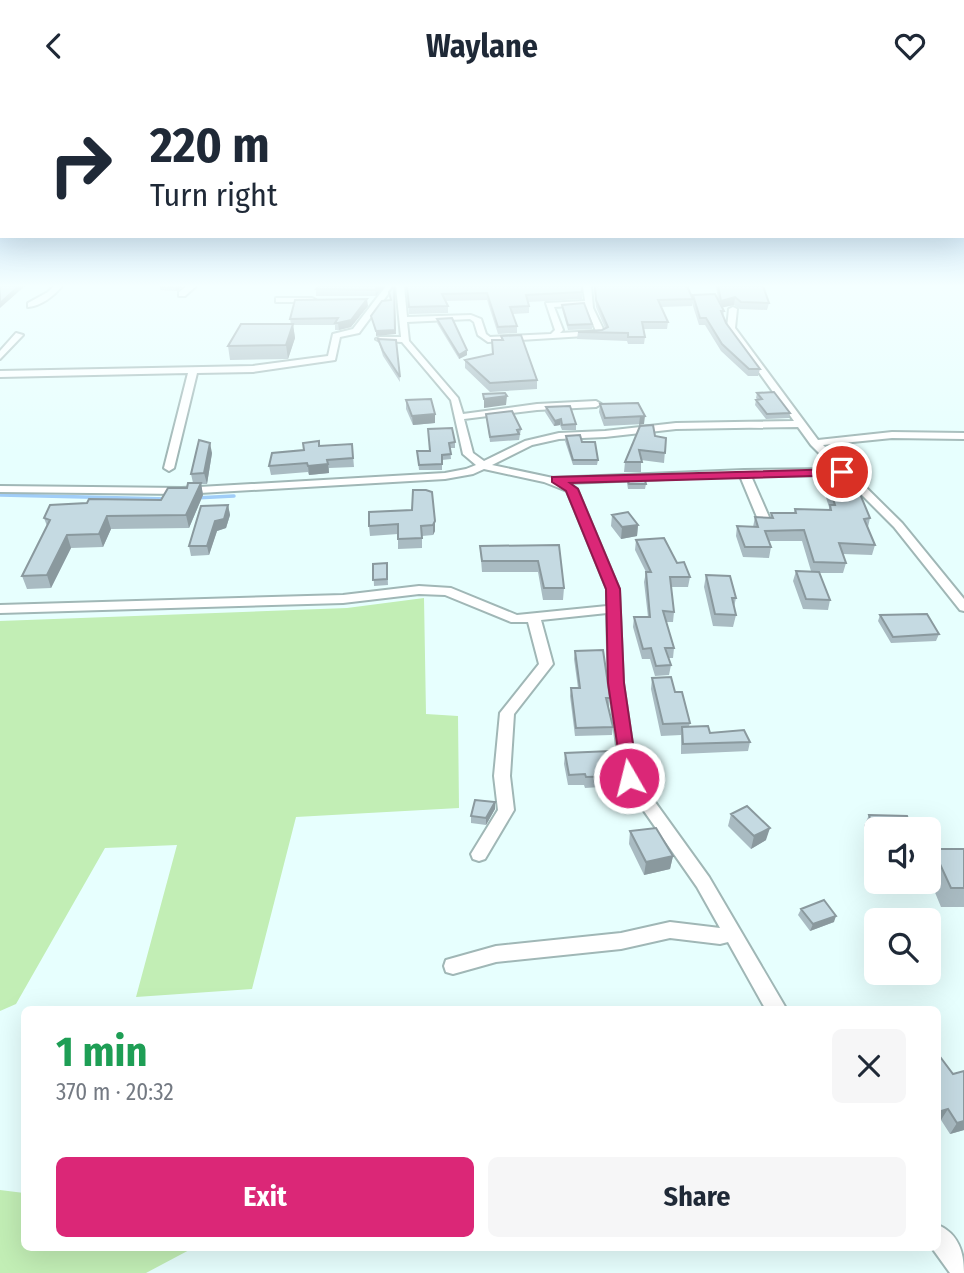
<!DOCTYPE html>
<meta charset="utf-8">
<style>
:root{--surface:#fff;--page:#f6f6f7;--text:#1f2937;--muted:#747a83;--accent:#db2777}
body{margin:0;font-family:"Fira Sans Condensed",sans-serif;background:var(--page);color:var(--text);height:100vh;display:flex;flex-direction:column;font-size:26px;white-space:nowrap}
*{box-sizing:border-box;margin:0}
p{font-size:23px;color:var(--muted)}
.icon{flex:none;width:38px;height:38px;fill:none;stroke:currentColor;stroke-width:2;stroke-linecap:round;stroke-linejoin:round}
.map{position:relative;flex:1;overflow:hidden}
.drawer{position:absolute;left:21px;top:915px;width:920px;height:245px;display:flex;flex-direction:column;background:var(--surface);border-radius:10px;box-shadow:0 7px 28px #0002}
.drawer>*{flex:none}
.hud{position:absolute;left:0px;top:0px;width:964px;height:147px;box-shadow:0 7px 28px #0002;background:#fff;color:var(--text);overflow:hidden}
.fabs{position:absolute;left:864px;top:726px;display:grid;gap:14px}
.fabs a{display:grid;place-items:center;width:77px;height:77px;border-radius:10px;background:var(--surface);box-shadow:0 7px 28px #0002;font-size:35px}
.pin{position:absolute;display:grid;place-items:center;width:60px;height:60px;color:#fff;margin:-30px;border:4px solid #fff;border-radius:50%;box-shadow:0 2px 7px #0007}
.me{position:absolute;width:77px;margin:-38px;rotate:352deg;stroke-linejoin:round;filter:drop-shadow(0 0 5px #0008)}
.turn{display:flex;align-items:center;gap:24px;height:147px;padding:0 35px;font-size:32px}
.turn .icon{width:91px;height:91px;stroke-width:2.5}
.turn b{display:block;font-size:49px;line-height:60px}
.round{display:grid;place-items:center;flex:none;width:74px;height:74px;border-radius:10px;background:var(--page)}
.headline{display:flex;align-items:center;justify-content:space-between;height:119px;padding:0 35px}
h1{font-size:42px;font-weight:700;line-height:52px;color:#1e9e55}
.action{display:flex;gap:14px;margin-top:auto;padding:14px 35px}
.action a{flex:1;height:80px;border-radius:10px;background:var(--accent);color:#fff;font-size:28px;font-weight:700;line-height:80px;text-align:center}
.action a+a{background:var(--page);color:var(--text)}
header{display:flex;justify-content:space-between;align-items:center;height:91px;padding:0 35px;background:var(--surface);font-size:32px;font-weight:700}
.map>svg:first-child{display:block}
</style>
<header><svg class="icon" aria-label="back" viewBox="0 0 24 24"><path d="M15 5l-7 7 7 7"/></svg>Waylane<svg class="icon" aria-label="heart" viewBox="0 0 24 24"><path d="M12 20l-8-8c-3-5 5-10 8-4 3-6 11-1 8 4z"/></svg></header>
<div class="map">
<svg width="964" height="1182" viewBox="0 0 964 1182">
<rect width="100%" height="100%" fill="#e7fffe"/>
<path fill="#c2eeb5" d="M 424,507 L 426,623 L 458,625 L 459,717 L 296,726 L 252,898 L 136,906 L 177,754 L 105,757 L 16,913 L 0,920 L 0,530 L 347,517 Z
M 0,1099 L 24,1102 L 24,1157 L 193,1157 L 146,1182 L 0,1182 Z"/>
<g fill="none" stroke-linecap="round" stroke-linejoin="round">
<path stroke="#a0cdf8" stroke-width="3.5" d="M 0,404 L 168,408
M 195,407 L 234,405"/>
<g stroke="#a0b7b6" stroke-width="4">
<path id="minor" d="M 54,195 L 62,195 C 54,205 41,215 28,216 L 28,212 L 48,201 Z
M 187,195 L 196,195 L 185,205 L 179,205 L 179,201 Z
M 386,195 L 394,195 L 359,242 L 340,246 L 335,269 L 253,281 L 197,282 L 174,377 L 169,380 L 164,377 L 188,282 L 0,286 L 0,280 L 253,275 L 328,265 L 333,243 L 353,238 Z
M 396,195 L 404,195 L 407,226 L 471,224 L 481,228 L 486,243 L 490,246 L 551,243 L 555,239 L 546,212 L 585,210 L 583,195 L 591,195 L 593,217 L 605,242 L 601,244 L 488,251 L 478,244 L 474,231 L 470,228 L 407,231 L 409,250 L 458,307 L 463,323 L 537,313 L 596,310 L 601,313 L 596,316 L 537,319 L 464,328 L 473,362 L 484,370 L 525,350 L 559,342 L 605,340 L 676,332 L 794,330 L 727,237 L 729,218 L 733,216 L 737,218 L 735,237 L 818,349 L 892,341 L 964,342 L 964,348 L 892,347 L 823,354 L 902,432 L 964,508 L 964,520 L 960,519 L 894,436 L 842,384 L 751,385 L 769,426 L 763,429 L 757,426 L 740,385 L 567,392 L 577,398 L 619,498 L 623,592 L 637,686 L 709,786 L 787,919 L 766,919 L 728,851 L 720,853 L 670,847 L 621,858 L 496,871 L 453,883 L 446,881 L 444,875 L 446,869 L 496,855 L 621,842 L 670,831 L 720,837 L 697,796 L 621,687 L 609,592 L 607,522 L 541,529 L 553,573 L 514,623 L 510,685 L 514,719 L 485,768 L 479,770 L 473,768 L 471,763 L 498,719 L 494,685 L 500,622 L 539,573 L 528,531 L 511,531 L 445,504 L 419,503 L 343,512 L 0,522 L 0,514 L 343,504 L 419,495 L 451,497 L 517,524 L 607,515 L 607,498 L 567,400 L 544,391 L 484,378 L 473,383 L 445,388 L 182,403 L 0,401 L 0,395 L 182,397 L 445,382 L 466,378 L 476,374 L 463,363 L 451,309 L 402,251 L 380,250 L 376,248 L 380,246 L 401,246 ZM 585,214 L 596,240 L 560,242 L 563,239 L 554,216 ZM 798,336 L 811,354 L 835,378 L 744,379 L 553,387 L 492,374 L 532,354 L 559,348 L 605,346 L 676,338 Z
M 279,207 L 312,207 L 316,209 L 312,211 L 276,211 L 276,207 Z
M 16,242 L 23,244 L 0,268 L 0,260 Z
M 938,1134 C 959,1143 964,1162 964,1182 L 950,1182 L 932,1157 L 938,1157 Z"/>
</g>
<use href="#minor" fill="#fff" fill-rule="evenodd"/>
</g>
<path fill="#a9bbc2" d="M 160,195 L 183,195 L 177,200 L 160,199 Z
M 318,195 L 384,195 L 376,205 L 316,205 L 316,198 Z
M 407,195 L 582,201 L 582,208 L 528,211 L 529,215 L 529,222 L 513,223 L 517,235 L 517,242 L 498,243 L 487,209 L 445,210 L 448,215 L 448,222 L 409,223 Z
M 594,195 L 687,195 L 692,207 L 693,204 L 718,209 L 716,195 L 763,195 L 769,212 L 767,219 L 740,218 L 734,214 L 722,216 L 724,220 L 723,226 L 726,232 L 760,278 L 758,285 L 748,285 L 721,260 L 705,234 L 699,234 L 692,212 L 692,215 L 661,216 L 668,231 L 667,238 L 643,238 L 645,246 L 644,253 L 628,253 L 627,250 L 577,248 L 578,241 L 602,239 L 605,237 L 596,216 Z
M 562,214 L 592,233 L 592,238 L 568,239 L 562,218 Z
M 368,215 L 351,236 L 339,239 L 335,239 L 335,234 L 293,234 L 295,247 L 288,268 L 230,269 L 228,255 L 291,233 L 290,228 Z
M 437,228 L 467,264 L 459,268 L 437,232 Z
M 501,245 L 537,289 L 537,298 L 490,301 L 465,277 L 465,269 L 492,263 L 492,249 L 501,249 Z
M 378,248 L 396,249 L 400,291 L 383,265 L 379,252 Z
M 757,302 L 790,322 L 789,327 L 766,328 L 755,314 L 756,309 L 758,309 L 756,307 Z
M 406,309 L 435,332 L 413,334 L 406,318 Z
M 638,312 L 644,333 L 604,335 L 599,321 L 600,313 Z
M 546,316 L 576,333 L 576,339 L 562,339 L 560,334 L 554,335 L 545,321 Z
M 486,323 L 521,338 L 519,349 L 490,351 Z
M 428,338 L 455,351 L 455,357 L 450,357 L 451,368 L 442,369 L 442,379 L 419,379 L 417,360 L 430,360 Z
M 566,345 L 598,369 L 597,374 L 573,374 L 565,350 Z
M 655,345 L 666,347 L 664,372 L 641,369 L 641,381 L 624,381 L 625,371 Z
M 352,353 L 354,376 L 329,377 L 329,382 L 309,384 L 308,381 L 271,384 L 269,375 L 304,359 L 319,355 Z
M 212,362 L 207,393 L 201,393 L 203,404 L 189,437 L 111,438 L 103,456 L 71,457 L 51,497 L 27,498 L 22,485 L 47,435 L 44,427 L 161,409 L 187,397 L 193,392 L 191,383 Z
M 825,384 L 870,427 L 868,436 L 875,454 L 872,464 L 843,463 L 846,472 L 843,482 L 819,482 L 830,509 L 828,519 L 803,518 L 793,490 L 796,480 L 811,480 L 802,450 L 769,450 L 771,456 L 769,467 L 743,466 L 736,445 L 737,435 L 753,436 L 755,426 L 770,427 L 771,422 L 794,422 L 795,418 L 829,419 L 829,416 L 822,394 Z
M 627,387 L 646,393 L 645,398 L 628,398 L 627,392 Z
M 228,414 L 230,424 L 226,437 L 217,440 L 209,464 L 191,465 L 189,455 Z
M 612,424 L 638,434 L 637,445 L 621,448 L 611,435 Z
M 435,430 L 435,440 L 433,444 L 422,445 L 422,457 L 398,458 L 398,443 L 370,445 L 369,435 Z
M 636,449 L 677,472 L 690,486 L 688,496 L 671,496 L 674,521 L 673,531 L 666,531 L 674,557 L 673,567 L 668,567 L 671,574 L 669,584 L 655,585 L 650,568 L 642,568 L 633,536 L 634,526 L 648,526 L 644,491 L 646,481 L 635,459 Z
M 559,454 L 564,497 L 563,509 L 543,509 L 538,481 L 482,481 L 480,455 Z
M 387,472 L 388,494 L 374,495 L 373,473 Z
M 706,484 L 736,507 L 734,516 L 736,524 L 733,536 L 713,535 L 704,496 Z
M 880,524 L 939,543 L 936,550 L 891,552 L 878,530 Z
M 575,560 L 610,607 L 609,615 L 608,616 L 613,636 L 612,644 L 575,645 L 570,605 L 571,597 L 578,597 L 574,568 Z
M 652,587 L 675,601 L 690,632 L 689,635 L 710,642 L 750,651 L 748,660 L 681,663 L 681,644 L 661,645 L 651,598 Z
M 565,662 L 617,685 L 616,695 L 585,697 L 584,694 L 568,694 L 564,673 Z
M 495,711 L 495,718 L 486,734 L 471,732 L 471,725 Z
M 731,723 L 766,749 L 751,758 L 728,735 Z
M 869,724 L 877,738 L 877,781 L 873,772 L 875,769 L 864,735 Z
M 630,740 L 673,765 L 670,778 L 644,784 L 629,753 Z
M 933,758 L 964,758 L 964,816 L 941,816 L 929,787 L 929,767 Z
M 881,791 L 904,791 L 902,796 L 883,796 Z
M 801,818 L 834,831 L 810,840 L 798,824 Z
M 938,963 L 953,983 L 964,1039 L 950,1043 L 941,1029 L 938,1030 Z"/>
<path fill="#8a999e" d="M 19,195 L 25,195 L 0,217 L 0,212 Z
M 176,195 L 183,195 L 177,200 Z
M 378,195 L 384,195 L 376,205 L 375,199 Z
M 394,195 L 396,243 L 376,245 L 376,240 L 395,239 Z
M 735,206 L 734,214 L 720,217 L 721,210 Z
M 367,208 L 368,215 L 351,236 L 339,239 L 338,232 Z
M 293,233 L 295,247 L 288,268 L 286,254 Z
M 467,259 L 467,264 L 459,268 L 459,264 Z
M 507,305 L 506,314 L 484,317 L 484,308 Z
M 435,323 L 435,332 L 413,334 L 412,325 Z
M 640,325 L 645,325 L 644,333 L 639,334 Z
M 561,328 L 560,334 L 554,335 L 555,330 Z
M 210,352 L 212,362 L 207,393 L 204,382 Z
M 328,373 L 329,382 L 309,384 L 308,375 Z
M 201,392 L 203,404 L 189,437 L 186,424 Z
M 228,414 L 230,424 L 226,437 L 217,440 L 209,464 L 207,455 L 215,430 Z
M 107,425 L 111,438 L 103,456 L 99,443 Z
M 435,430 L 435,440 L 433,444 L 433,434 Z
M 638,434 L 637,445 L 621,448 L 622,436 Z
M 67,444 L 71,457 L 51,497 L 47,484 Z
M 495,711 L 495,718 L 486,734 L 486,727 Z
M 770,737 L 766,749 L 751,758 L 754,745 Z
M 673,765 L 670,778 L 644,784 L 646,771 Z
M 836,825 L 834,831 L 810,840 L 813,833 Z
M 948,1018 L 941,1029 L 938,1030 L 938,1021 Z
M 964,1030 L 964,1039 L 950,1043 L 957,1032 Z"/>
<path fill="#c5dae2" stroke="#8a999e" stroke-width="2" d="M 2,195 L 19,195 L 0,212 L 0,196 Z
M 318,195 L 378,195 L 375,199 L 316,198 Z
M 394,195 L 395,239 L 376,240 L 371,225 L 382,210 L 391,209 L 389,201 Z
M 407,195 L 582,195 L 582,201 L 526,204 L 529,215 L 510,216 L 517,235 L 498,236 L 487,202 L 442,203 L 448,215 L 409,216 Z
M 595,195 L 687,195 L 693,208 L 658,209 L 668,231 L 642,231 L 645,246 L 628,246 L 628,242 L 578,241 L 602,239 L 608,236 L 596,209 Z
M 718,195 L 763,195 L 769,212 L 741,211 L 735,206 L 721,210 Z
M 715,203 L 724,220 L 721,220 L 726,232 L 760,278 L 749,278 L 722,253 L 706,227 L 700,227 L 693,204 Z
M 367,208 L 351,229 L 338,232 L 335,232 L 338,227 L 290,228 L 295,209 Z
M 584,212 L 592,233 L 568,234 L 562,214 Z
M 452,227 L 467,259 L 459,264 L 437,228 Z
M 241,233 L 293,233 L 286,254 L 228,255 Z
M 521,244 L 537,289 L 490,292 L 465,269 L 493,263 L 492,249 L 503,249 L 501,245 Z
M 378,248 L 396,249 L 400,286 L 383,260 Z
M 774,301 L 790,322 L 767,323 L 756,309 L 762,308 L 757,302 Z
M 505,302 L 507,305 L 484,308 L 483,303 Z
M 431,308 L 435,323 L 412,325 L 406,309 Z
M 638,312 L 645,325 L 605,327 L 600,313 Z
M 570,315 L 576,333 L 562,334 L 561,328 L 555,330 L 546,316 Z
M 512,320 L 521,338 L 517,339 L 519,343 L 490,346 L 486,323 Z
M 653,334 L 655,345 L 666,347 L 665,362 L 639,359 L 642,371 L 625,371 L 640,335 Z
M 452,337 L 455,351 L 449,352 L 451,363 L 442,364 L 442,373 L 419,374 L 417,360 L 430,360 L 428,338 Z
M 580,344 L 582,351 L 595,351 L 598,369 L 573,369 L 566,345 Z
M 199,349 L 210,352 L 204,382 L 191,383 Z
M 319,350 L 319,355 L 352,353 L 353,367 L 327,369 L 328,373 L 308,375 L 307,372 L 269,375 L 272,362 L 304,359 L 303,352 Z
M 825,384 L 853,386 L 870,427 L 864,428 L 875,454 L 839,452 L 846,472 L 814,471 L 804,439 L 765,440 L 771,456 L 745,456 L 737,435 L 758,436 L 755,426 L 773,427 L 771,422 L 796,422 L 795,418 L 831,419 L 830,414 L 835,414 Z
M 644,386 L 646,393 L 629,393 L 627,387 Z
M 188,392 L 201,392 L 186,424 L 107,425 L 99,443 L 67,444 L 47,484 L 22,485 L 50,429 L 44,427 L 50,414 L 87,412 L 89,408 L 161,409 L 168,397 L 187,397 Z
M 413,399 L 426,399 L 432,401 L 435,430 L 433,434 L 421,435 L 422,447 L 398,448 L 398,433 L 369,435 L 369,421 L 412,419 Z
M 228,414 L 224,428 L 215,430 L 207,455 L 189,455 L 201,415 Z
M 628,421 L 638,434 L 622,436 L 612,424 Z
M 664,447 L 677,472 L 684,471 L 690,486 L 670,486 L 674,521 L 663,520 L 674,557 L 665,557 L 671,574 L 656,575 L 651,557 L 643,558 L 634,526 L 650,526 L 646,481 L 651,481 L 636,449 Z
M 559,454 L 564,497 L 544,497 L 538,470 L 482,470 L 480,455 Z
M 387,472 L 387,488 L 373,489 L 373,473 Z
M 796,480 L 819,481 L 830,509 L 806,508 Z
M 706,484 L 730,485 L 736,507 L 732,507 L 736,524 L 715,523 Z
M 927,523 L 939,543 L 893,546 L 880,524 Z
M 603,559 L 610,607 L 606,607 L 613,636 L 576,637 L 571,597 L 580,597 L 575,560 Z
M 671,586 L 675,601 L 682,601 L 690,632 L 663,633 L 652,587 Z
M 708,635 L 710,642 L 744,639 L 750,651 L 683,653 L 682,636 Z
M 611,660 L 617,685 L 586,686 L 585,683 L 569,684 L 565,662 Z
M 475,709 L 495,711 L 486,727 L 471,725 Z
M 747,715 L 770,737 L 754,745 L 731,723 Z
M 869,724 L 907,725 L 911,738 L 877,738 L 877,750 Z
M 656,737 L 673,765 L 646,771 L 630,740 Z
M 933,758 L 964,758 L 964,797 L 951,797 Z
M 824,809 L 836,825 L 813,833 L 801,818 Z
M 938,963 L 953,983 L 964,980 L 964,1030 L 957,1032 L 948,1018 L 938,1021 Z"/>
<linearGradient id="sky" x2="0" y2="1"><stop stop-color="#8bbeee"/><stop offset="0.54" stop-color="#f4ffff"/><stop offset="1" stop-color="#f4ffff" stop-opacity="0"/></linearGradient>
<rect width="964" height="361" fill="url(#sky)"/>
<path fill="#db2777" stroke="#8e194d" stroke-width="2" d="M 842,378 L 848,381 L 846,384 L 570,392 L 578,398 L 620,498 L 624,592 L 638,687 L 635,692 L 623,692 L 608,592 L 606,498 L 566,400 L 552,391 L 552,386 Z"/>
</svg>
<div class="fabs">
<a><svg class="icon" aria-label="sound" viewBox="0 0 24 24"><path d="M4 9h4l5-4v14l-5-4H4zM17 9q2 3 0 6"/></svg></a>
<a><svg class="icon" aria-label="search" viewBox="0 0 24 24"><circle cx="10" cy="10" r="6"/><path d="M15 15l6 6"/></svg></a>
</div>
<div class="pin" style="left:842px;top:381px;background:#d93025"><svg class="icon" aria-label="arrive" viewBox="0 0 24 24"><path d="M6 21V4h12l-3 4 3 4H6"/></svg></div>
<svg class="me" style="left:629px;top:687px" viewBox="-20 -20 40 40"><circle r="17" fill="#db2777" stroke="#fff" stroke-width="3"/><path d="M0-11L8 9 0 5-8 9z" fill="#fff"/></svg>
<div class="hud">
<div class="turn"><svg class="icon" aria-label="right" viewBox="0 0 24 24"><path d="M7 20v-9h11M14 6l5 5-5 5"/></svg><div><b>220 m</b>Turn right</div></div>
</div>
<section class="drawer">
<div class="headline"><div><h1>1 min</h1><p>370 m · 20:32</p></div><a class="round"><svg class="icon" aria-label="close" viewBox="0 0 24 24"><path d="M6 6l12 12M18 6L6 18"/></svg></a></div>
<div class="action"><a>Exit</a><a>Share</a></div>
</section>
</div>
